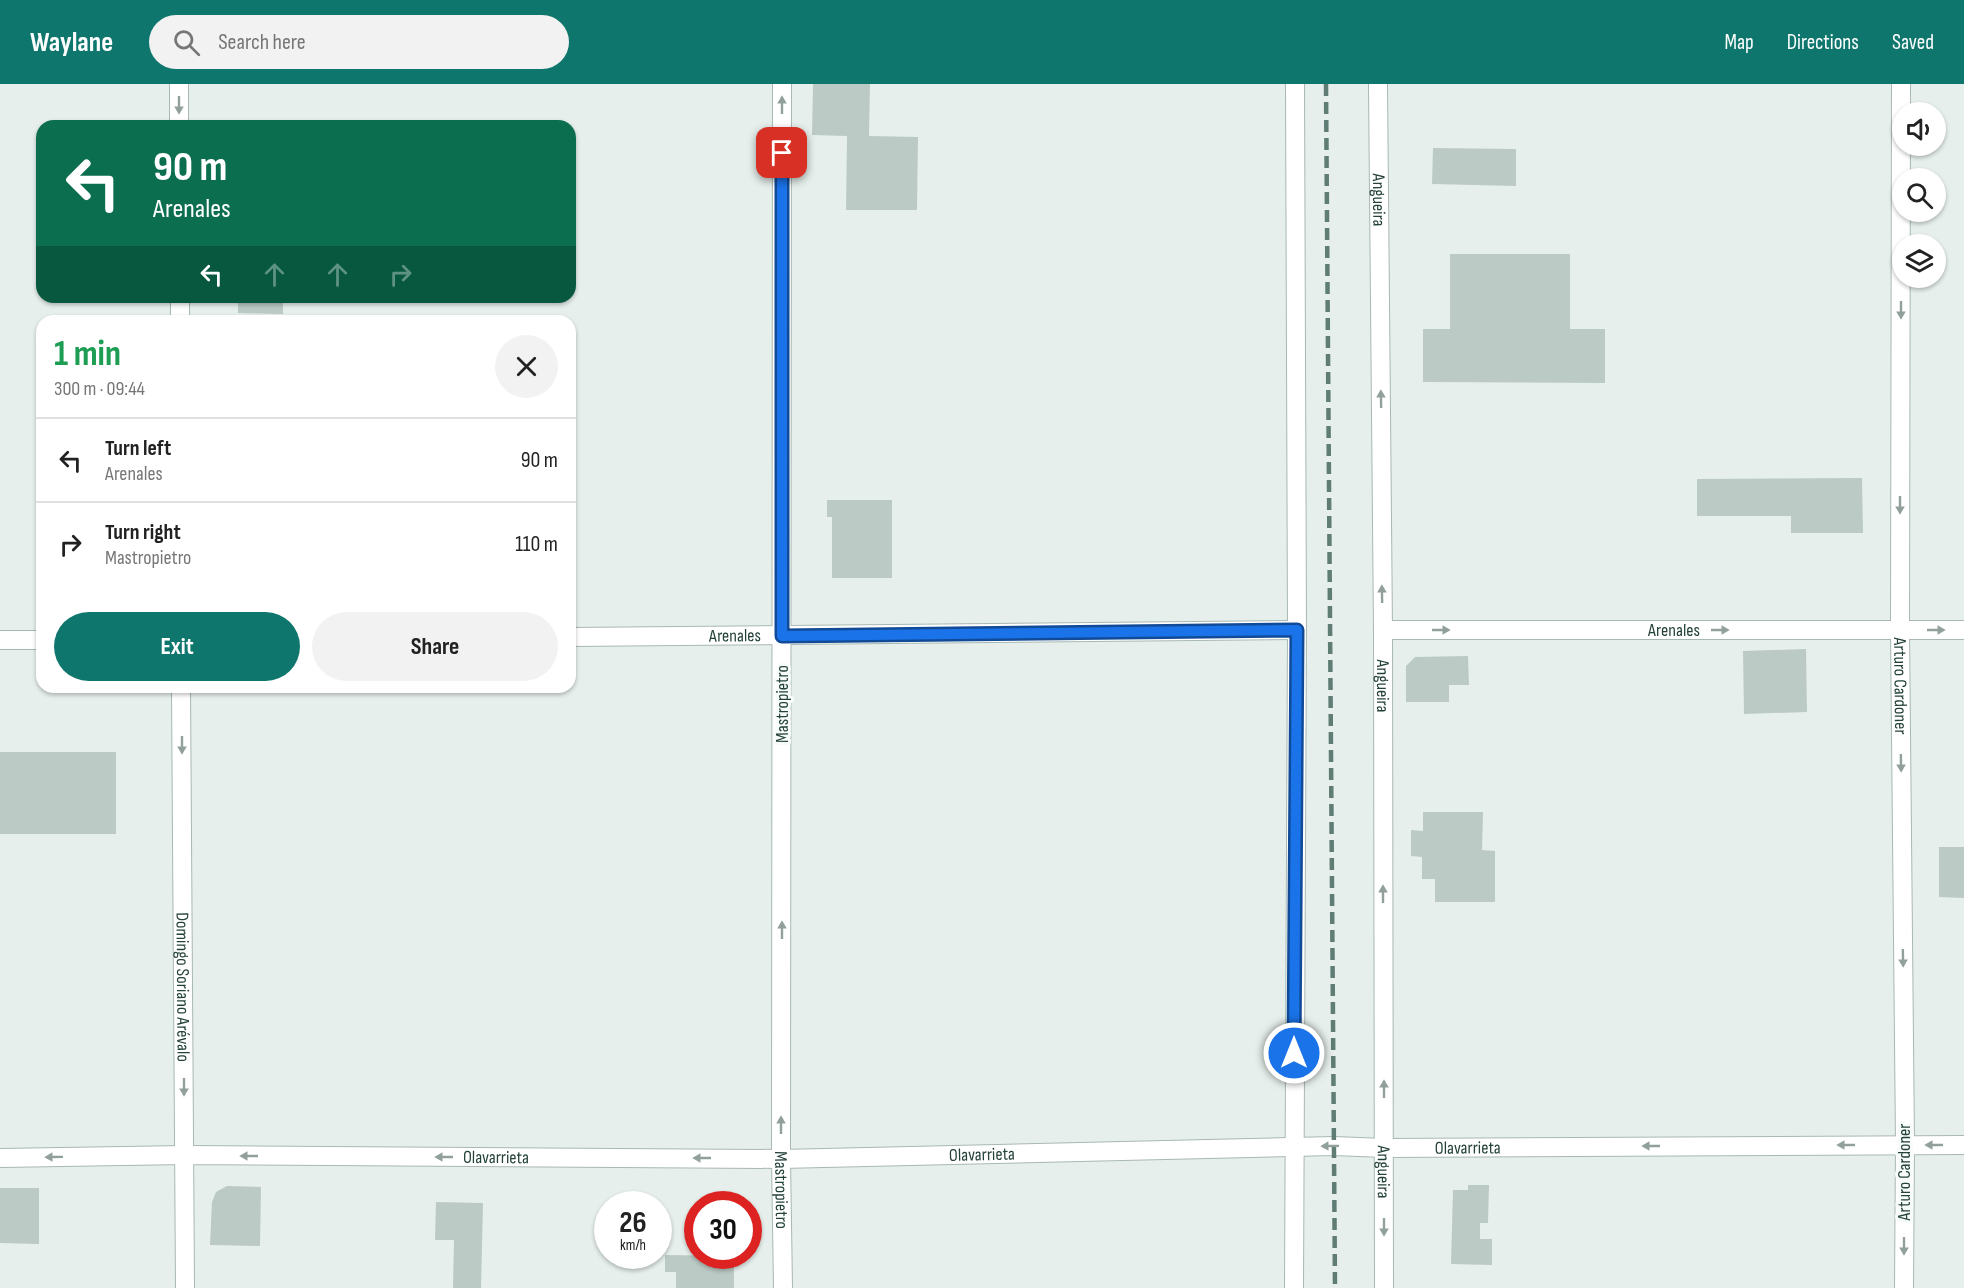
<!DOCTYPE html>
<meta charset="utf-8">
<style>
:root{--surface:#fff;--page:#f2f2f2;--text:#222;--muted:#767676;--line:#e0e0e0;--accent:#0f766e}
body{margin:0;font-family:"Sofia Sans Condensed",sans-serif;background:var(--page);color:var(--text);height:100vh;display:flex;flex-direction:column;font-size:22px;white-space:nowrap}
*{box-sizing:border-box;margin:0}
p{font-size:20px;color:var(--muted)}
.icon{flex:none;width:33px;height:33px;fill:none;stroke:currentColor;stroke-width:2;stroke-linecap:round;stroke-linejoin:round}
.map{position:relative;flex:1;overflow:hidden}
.details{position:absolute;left:36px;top:231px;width:540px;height:378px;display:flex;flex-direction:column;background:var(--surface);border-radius:18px;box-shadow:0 2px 4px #0004}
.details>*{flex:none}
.guide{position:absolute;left:36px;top:36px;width:540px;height:183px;border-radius:18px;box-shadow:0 2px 4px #0004;background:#0b6e4f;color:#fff;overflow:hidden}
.fabs{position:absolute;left:1892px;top:18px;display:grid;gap:12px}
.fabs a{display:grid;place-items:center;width:54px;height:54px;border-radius:50%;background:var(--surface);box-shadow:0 2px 4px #0004;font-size:30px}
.speed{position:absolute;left:594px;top:1107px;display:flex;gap:12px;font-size:30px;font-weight:700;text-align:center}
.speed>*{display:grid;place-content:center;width:78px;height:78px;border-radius:50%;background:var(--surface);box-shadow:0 2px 4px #0004;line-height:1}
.speed small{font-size:15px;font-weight:400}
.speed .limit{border:9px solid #d22;background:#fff;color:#111}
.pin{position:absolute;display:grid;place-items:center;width:51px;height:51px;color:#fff;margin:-26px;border-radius:12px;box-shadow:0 3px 9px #0006}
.me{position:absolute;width:66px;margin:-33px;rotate:0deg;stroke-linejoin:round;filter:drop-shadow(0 0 4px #0008)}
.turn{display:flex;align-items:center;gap:21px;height:126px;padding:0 18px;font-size:27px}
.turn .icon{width:78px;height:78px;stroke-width:2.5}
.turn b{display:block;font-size:42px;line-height:51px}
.lanes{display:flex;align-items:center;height:57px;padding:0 18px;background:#0003;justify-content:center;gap:30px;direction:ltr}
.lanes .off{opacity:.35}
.round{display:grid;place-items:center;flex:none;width:63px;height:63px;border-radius:32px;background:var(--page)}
.overview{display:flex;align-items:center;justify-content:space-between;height:102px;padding:0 18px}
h1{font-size:36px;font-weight:700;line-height:45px;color:#1e9e55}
.action{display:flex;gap:12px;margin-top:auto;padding:12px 18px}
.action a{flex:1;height:69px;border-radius:36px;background:var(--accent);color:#fff;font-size:24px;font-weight:700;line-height:69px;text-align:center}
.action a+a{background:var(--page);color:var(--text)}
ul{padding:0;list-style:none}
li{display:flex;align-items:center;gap:18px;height:84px;padding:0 18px;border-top:2px solid var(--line)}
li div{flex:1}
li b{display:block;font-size:22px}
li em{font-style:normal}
header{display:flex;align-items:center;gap:36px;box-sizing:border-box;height:84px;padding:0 30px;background:var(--accent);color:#fff}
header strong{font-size:28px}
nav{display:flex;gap:33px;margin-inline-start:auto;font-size:21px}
.search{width:420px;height:54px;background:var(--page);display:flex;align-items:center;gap:15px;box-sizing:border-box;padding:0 21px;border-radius:33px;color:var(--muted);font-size:22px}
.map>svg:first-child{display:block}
</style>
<header>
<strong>Waylane</strong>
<div class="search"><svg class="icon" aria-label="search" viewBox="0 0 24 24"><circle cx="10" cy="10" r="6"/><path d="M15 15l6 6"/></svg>Search here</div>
<nav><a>Map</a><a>Directions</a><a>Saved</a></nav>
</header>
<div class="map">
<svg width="1964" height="1204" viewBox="0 0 1964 1204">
<rect width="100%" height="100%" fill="#e6efeb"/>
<path fill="#bbcac4" d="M 813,0 L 870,0 L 869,52 L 918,53 L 917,126 L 846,126 L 847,52 L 812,51 Z
M 1433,64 L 1516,65 L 1516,102 L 1432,100 Z
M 1450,170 L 1570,170 L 1570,245 L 1605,245 L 1605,299 L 1423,298 L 1423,245 L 1450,245 Z
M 238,213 L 283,213 L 283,230 L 238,229 Z
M 1862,394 L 1863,449 L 1791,449 L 1791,432 L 1697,432 L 1697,395 Z
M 827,416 L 892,416 L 892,494 L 832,494 L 832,433 L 827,433 Z
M 1806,565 L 1807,628 L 1744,630 L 1743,567 Z
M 1468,572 L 1469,601 L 1449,601 L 1449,618 L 1406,618 L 1406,582 L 1415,573 Z
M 0,668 L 116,668 L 116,750 L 0,750 Z
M 1423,728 L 1483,728 L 1482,766 L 1495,767 L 1495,818 L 1435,818 L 1435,795 L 1422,795 L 1422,773 L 1411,772 L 1411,746 L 1423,747 Z
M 1939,763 L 1964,763 L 1964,814 L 1939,813 Z
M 1468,1101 L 1489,1101 L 1488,1139 L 1480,1139 L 1480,1155 L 1492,1155 L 1492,1181 L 1451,1180 L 1453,1106 L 1468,1106 Z
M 227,1102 L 261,1103 L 260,1162 L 210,1161 L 212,1118 L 216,1108 Z
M 0,1104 L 39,1104 L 39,1160 L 0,1159 Z
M 436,1118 L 483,1119 L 481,1204 L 453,1204 L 454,1156 L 435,1156 Z
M 665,1171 L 734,1172 L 734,1204 L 676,1204 L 676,1188 L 665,1188 Z"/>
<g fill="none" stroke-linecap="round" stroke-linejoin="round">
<g stroke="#a8b8b2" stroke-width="20">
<g id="street">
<path d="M 179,0 L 179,42"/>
<path id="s1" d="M 782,0 L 781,1075 L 783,1204"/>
<path id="s2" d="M 1378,0 L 1383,546 L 1384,1204"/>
<path id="s3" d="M 1901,0 L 1900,546 L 1905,1061 L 1904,1204"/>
<path d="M 180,213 L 180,237"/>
<path id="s4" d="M 1383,546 L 1964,546"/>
<path id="s5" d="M 570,553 L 1297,546"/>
<path d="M 0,556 L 42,556"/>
<path id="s6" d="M 181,603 L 185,1204"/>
<path id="s7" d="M 0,1074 L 185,1071 L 781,1075 L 1334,1062 L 1384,1064 L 1964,1061"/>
<path d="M 1294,1204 L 1297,546 L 1295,0"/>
</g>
</g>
<use href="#street" stroke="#fff" stroke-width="18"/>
<path stroke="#5f7d75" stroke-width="4.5" stroke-dasharray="12 6" stroke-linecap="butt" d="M 1326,0 L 1335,1204"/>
</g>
<defs><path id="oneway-solid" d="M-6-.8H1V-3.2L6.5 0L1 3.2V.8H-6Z" transform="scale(1.5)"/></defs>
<g fill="#92a09c">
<use href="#oneway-solid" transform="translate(179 21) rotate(90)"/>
<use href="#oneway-solid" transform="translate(782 21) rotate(-90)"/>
<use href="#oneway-solid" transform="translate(1901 226) rotate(90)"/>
<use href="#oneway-solid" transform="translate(1381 315) rotate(-91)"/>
<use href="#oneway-solid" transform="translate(1900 421) rotate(90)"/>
<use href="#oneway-solid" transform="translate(1382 510) rotate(-91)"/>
<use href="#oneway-solid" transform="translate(1441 546)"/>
<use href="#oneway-solid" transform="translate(1720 546)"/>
<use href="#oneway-solid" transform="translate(1936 546)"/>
<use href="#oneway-solid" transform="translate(182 661) rotate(90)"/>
<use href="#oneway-solid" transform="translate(1901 679) rotate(89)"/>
<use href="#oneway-solid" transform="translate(1383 810) rotate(-90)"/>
<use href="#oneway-solid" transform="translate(782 846) rotate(-90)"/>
<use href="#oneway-solid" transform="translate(1903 874) rotate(89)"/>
<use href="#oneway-solid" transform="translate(184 1003) rotate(90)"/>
<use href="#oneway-solid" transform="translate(1384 1005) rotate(-90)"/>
<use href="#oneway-solid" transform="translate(781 1041) rotate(-90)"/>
<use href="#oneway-solid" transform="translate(1846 1061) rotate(180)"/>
<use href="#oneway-solid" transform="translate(1934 1061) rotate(180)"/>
<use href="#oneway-solid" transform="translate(1330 1062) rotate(179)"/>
<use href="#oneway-solid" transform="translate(1651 1062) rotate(180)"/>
<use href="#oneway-solid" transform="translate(249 1072) rotate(-180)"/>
<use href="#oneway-solid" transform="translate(54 1073) rotate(179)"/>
<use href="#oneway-solid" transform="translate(444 1073) rotate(-180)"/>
<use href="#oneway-solid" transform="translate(702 1074) rotate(-180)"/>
<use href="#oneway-solid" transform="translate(1384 1143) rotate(90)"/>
<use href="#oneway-solid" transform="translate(1904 1162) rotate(90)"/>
</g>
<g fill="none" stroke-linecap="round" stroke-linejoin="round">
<g stroke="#114b97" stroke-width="15">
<path id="route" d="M 782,69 L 782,552 L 1297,546 L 1294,969"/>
</g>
<use href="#route" stroke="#1a73e8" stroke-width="10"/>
</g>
<g text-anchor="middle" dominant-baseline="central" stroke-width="6" stroke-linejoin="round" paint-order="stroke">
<g font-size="18" fill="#24423a" stroke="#f7fbf9">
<text stroke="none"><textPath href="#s2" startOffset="116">Angueira</textPath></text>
<text stroke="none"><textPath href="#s4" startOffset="291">Arenales</textPath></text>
<text stroke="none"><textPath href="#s5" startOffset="165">Arenales</textPath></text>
<text stroke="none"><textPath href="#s2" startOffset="602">Angueira</textPath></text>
<text stroke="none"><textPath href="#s3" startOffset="602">Arturo Cardoner</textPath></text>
<text transform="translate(782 620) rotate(-90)">Mastropietro</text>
<text stroke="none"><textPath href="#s6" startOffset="300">Domingo Soriano Arévalo</textPath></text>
<text stroke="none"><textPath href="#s7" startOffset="1468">Olavarrieta</textPath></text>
<text stroke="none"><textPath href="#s7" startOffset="982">Olavarrieta</textPath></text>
<text stroke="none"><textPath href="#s7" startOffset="496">Olavarrieta</textPath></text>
<text stroke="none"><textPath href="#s2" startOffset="1088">Angueira</textPath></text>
<text transform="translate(1904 1088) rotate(-90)">Arturo Cardoner</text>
<text stroke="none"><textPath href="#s1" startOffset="1106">Mastropietro</textPath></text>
</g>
</g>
</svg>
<div class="fabs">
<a><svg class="icon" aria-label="sound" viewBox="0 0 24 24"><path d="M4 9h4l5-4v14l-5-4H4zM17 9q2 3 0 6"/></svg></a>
<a><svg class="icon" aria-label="search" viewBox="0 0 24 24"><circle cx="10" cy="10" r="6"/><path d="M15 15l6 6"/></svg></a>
<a><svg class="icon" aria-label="layers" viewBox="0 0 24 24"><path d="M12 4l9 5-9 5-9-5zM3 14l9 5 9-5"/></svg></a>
</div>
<div class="speed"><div>26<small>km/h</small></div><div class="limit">30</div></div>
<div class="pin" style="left:782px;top:69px;background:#d93025"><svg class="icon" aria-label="arrive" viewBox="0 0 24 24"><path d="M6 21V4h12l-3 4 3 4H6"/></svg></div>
<svg class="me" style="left:1294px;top:969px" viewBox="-20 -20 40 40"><circle r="17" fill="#1a73e8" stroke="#fff" stroke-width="3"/><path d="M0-11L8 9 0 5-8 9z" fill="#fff"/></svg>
<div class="guide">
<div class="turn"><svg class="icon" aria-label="left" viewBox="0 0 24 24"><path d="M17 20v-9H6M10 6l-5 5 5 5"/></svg><div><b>90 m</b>Arenales</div></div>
<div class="lanes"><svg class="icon" aria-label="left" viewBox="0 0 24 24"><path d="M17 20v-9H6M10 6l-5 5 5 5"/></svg><svg class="icon off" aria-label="ahead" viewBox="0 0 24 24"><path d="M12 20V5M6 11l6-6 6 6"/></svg><svg class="icon off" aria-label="ahead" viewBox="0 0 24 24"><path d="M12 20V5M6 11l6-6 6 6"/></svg><svg class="icon off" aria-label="right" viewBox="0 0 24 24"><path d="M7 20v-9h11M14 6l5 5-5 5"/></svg></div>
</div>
<section class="details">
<div class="overview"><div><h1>1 min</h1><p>300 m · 09:44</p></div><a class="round"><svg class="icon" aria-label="close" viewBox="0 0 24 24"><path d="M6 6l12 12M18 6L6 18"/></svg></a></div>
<ul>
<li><svg class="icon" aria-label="left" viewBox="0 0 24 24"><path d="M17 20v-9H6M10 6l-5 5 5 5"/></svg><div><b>Turn left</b><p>Arenales</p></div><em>90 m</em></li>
<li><svg class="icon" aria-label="right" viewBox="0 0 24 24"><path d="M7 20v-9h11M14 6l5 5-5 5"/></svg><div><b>Turn right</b><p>Mastropietro</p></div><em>110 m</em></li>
</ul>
<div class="action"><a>Exit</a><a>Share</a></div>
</section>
</div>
